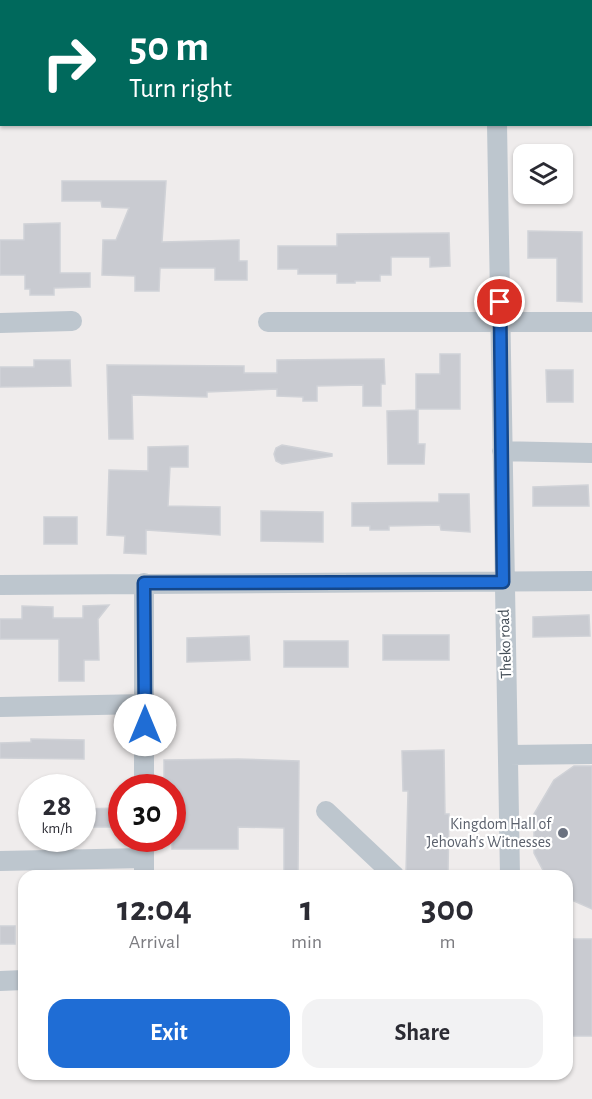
<!DOCTYPE html>
<style>
:root{--surface:#fff;--page:#f2f2f3;--text:#2b2b33;--muted:#7c7c81;--accent:#1f6dd5}
body{margin:0;font-family:"Alegreya Sans",sans-serif;background:var(--page);color:var(--text);height:100vh;display:flex;flex-direction:column;font-size:22px;white-space:nowrap}
*{box-sizing:border-box;margin:0}
p{font-size:20px;color:var(--muted)}
.icon{flex:none;width:33px;height:33px;fill:none;stroke:currentColor;stroke-width:2;stroke-linecap:round;stroke-linejoin:round}
.map{position:relative;flex:1;overflow:hidden}
.sheet{position:absolute;left:18px;top:870px;width:555px;height:210px;display:flex;flex-direction:column;background:var(--surface);border-radius:18px;box-shadow:0 2px 4px #0004}
.sheet>*{flex:none}
.banner{position:absolute;left:0px;top:0px;width:592px;height:126px;box-shadow:0 2px 4px #0004;background:#00695c;color:#fff;overflow:hidden}
.controls{position:absolute;left:513px;top:144px;display:grid;gap:12px}
.controls a{display:grid;place-items:center;width:60px;height:60px;border-radius:12px;background:var(--surface);box-shadow:0 2px 4px #0004;font-size:30px}
.speed{position:absolute;left:18px;top:774px;display:flex;gap:12px;font-size:30px;font-weight:700;text-align:center}
.speed>*{display:grid;place-content:center;width:78px;height:78px;border-radius:50%;background:var(--surface);box-shadow:0 2px 4px #0004;line-height:1}
.speed small{font-size:15px;font-weight:400}
.speed .limit{border:9px solid #d22;background:#fff;color:#111}
.pin{position:absolute;display:grid;place-items:center;width:51px;height:51px;color:#fff;margin:-26px;border:3px solid #fff;border-radius:50%;box-shadow:0 2px 6px #0007}
.me{position:absolute;width:66px;margin:-33px;rotate:0deg;stroke-linejoin:round;filter:drop-shadow(0 0 4px #0008)}
.turn{display:flex;align-items:center;gap:21px;height:126px;padding:0 30px;font-size:27px}
.turn .icon{width:78px;height:78px;stroke-width:2.5}
.turn b{display:block;font-size:42px;line-height:51px}
.eta{display:flex;justify-content:space-evenly;align-items:center;height:102px;text-align:center}
.eta b{font-size:36px;font-weight:600;line-height:42px}
.cta{display:flex;gap:12px;margin-top:auto;padding:12px 30px}
.cta a{flex:1;height:69px;border-radius:18px;background:var(--accent);color:#fff;font-size:24px;font-weight:600;line-height:69px;text-align:center}
.cta a+a{background:var(--page);color:var(--text)}
.map>svg:first-child{display:block}
</style>
<div class="map">
<svg width="592" height="1099" viewBox="0 0 592 1099">
<rect width="100%" height="100%" fill="#efecec"/>
<path fill="#c9cbd1" stroke="#d0d2d7" stroke-width="1.5" d="M 62,181 L 166,181 L 162,242 L 239,240 L 239,261 L 247,261 L 247,280 L 215,280 L 215,268 L 160,268 L 159,291 L 135,291 L 135,276 L 102,275 L 103,240 L 116,240 L 129,208 L 102,207 L 101,201 L 62,201 Z
M 60,223 L 60,273 L 90,273 L 90,287 L 54,288 L 54,295 L 30,295 L 30,289 L 25,289 L 25,275 L 0,275 L 0,240 L 24,240 L 24,224 Z
M 528,231 L 582,232 L 582,302 L 557,301 L 557,258 L 528,258 Z
M 449,233 L 450,266 L 430,267 L 430,257 L 391,257 L 391,275 L 380,275 L 380,281 L 355,281 L 355,283 L 337,283 L 337,274 L 298,274 L 298,269 L 278,269 L 278,246 L 337,246 L 337,234 Z
M 440,354 L 460,354 L 460,409 L 416,409 L 416,374 L 440,374 Z
M 384,359 L 385,384 L 381,384 L 381,406 L 363,406 L 363,385 L 317,386 L 317,401 L 303,401 L 303,397 L 277,396 L 277,389 L 207,392 L 207,397 L 132,395 L 133,439 L 109,439 L 107,365 L 244,366 L 244,373 L 277,373 L 277,360 Z
M 34,360 L 70,360 L 71,386 L 0,387 L 0,367 L 34,367 Z
M 546,370 L 573,370 L 573,402 L 547,402 Z
M 418,410 L 418,444 L 425,444 L 424,464 L 388,464 L 387,411 Z
M 282,445 L 332,454 L 332,456 L 282,464 L 276,461 L 274,454 L 276,448 Z
M 188,446 L 188,467 L 170,467 L 168,506 L 220,507 L 220,535 L 146,530 L 146,554 L 124,553 L 125,536 L 107,535 L 109,470 L 148,471 L 148,447 Z
M 588,485 L 589,506 L 533,506 L 533,487 Z
M 439,494 L 469,494 L 470,532 L 441,530 L 440,525 L 389,526 L 389,530 L 370,530 L 370,526 L 352,526 L 352,503 L 439,502 Z
M 261,511 L 323,512 L 323,542 L 261,541 Z
M 44,517 L 77,517 L 77,544 L 44,544 Z
M 109,605 L 98,619 L 99,660 L 84,660 L 84,681 L 59,681 L 59,639 L 0,639 L 0,619 L 22,619 L 22,606 L 53,607 L 53,618 L 83,618 L 83,606 Z
M 589,615 L 590,636 L 533,637 L 533,617 Z
M 383,635 L 449,635 L 449,660 L 383,660 Z
M 249,636 L 250,660 L 187,662 L 187,638 Z
M 284,641 L 348,641 L 348,667 L 284,667 Z
M 31,739 L 84,740 L 84,759 L 0,758 L 0,743 L 31,742 Z
M 444,750 L 445,814 L 449,814 L 448,873 L 406,873 L 408,791 L 403,791 L 402,751 Z
M 238,759 L 299,761 L 298,873 L 284,873 L 284,828 L 238,827 L 238,849 L 172,849 L 172,788 L 164,788 L 164,760 Z
M 574,766 L 592,766 L 592,909 L 567,898 L 567,876 L 546,876 L 534,853 L 534,814 L 554,780 Z
M 118,808 L 119,827 L 82,827 L 82,809 Z
M 0,926 L 15,926 L 15,944 L 0,944 Z
M 567,939 L 592,939 L 592,1036 L 567,1036 Z"/>
<g fill="none" stroke-linecap="round" stroke-linejoin="round">
<path stroke="#bdc6ce" stroke-width="20" d="M 81,2 L 81,0
M 591,91 L 592,91
M 0,94 L 2,94
M 497,124 L 510,876
M 268,322 L 592,322
M 0,323 L 72,321
M 502,451 L 592,453
M 144,583 L 144,788
M 0,585 L 592,581
M 0,707 L 145,704
M 509,755 L 592,754
M 326,811 L 395,876
M 144,838 L 144,876
M 0,861 L 144,858
M 0,981 L 24,980"/>
</g>
<g fill="none" stroke-linecap="round" stroke-linejoin="round">
<g stroke="#14478a" stroke-width="15">
<path id="route" d="M 145,725 L 144,583 L 503,582 L 500,302"/>
</g>
<use href="#route" stroke="#1f6dd5" stroke-width="10"/>
</g>
<circle fill="#6b7280" stroke="#fff" stroke-width="2" cx="563" cy="833" r="6"/>
<g text-anchor="middle" dominant-baseline="central" stroke-width="4.5" stroke-linejoin="round" paint-order="stroke">
<g font-size="16" fill="#454f58" stroke="#fff">
<text transform="translate(505 644) rotate(-92)">Theko road</text>
</g>
<g font-size="16" fill="#5b616d" stroke="#fff" text-anchor="end">
<text x="551" y="824">Kingdom Hall of<tspan x="551" dy="18">Jehovah's Witnesses</tspan></text>
</g>
</g>
</svg>
<div class="controls">
<a><svg class="icon" aria-label="layers" viewBox="0 0 24 24"><path d="M12 4l9 5-9 5-9-5zM3 14l9 5 9-5"/></svg></a>
</div>
<div class="speed"><div>28<small>km/h</small></div><div class="limit">30</div></div>
<div class="pin" style="left:500px;top:302px;background:#d93025"><svg class="icon" aria-label="arrive" viewBox="0 0 24 24"><path d="M6 21V4h12l-3 4 3 4H6"/></svg></div>
<svg class="me" style="left:145px;top:725px" viewBox="-20 -20 40 40"><circle r="19" fill="#fff"/><path d="M0-13L10 11 0 6-10 11z" fill="#1f6dd5"/></svg>
<div class="banner">
<div class="turn"><svg class="icon" aria-label="right" viewBox="0 0 24 24"><path d="M7 20v-9h11M14 6l5 5-5 5"/></svg><div><b>50 m</b>Turn right</div></div>
</div>
<section class="sheet">
<div class="eta">
<div><b>12:04</b><p>Arrival</p></div>
<div><b>1</b><p>min</p></div>
<div><b>300</b><p>m</p></div>
</div>
<div class="cta"><a>Exit</a><a>Share</a></div>
</section>
</div>
